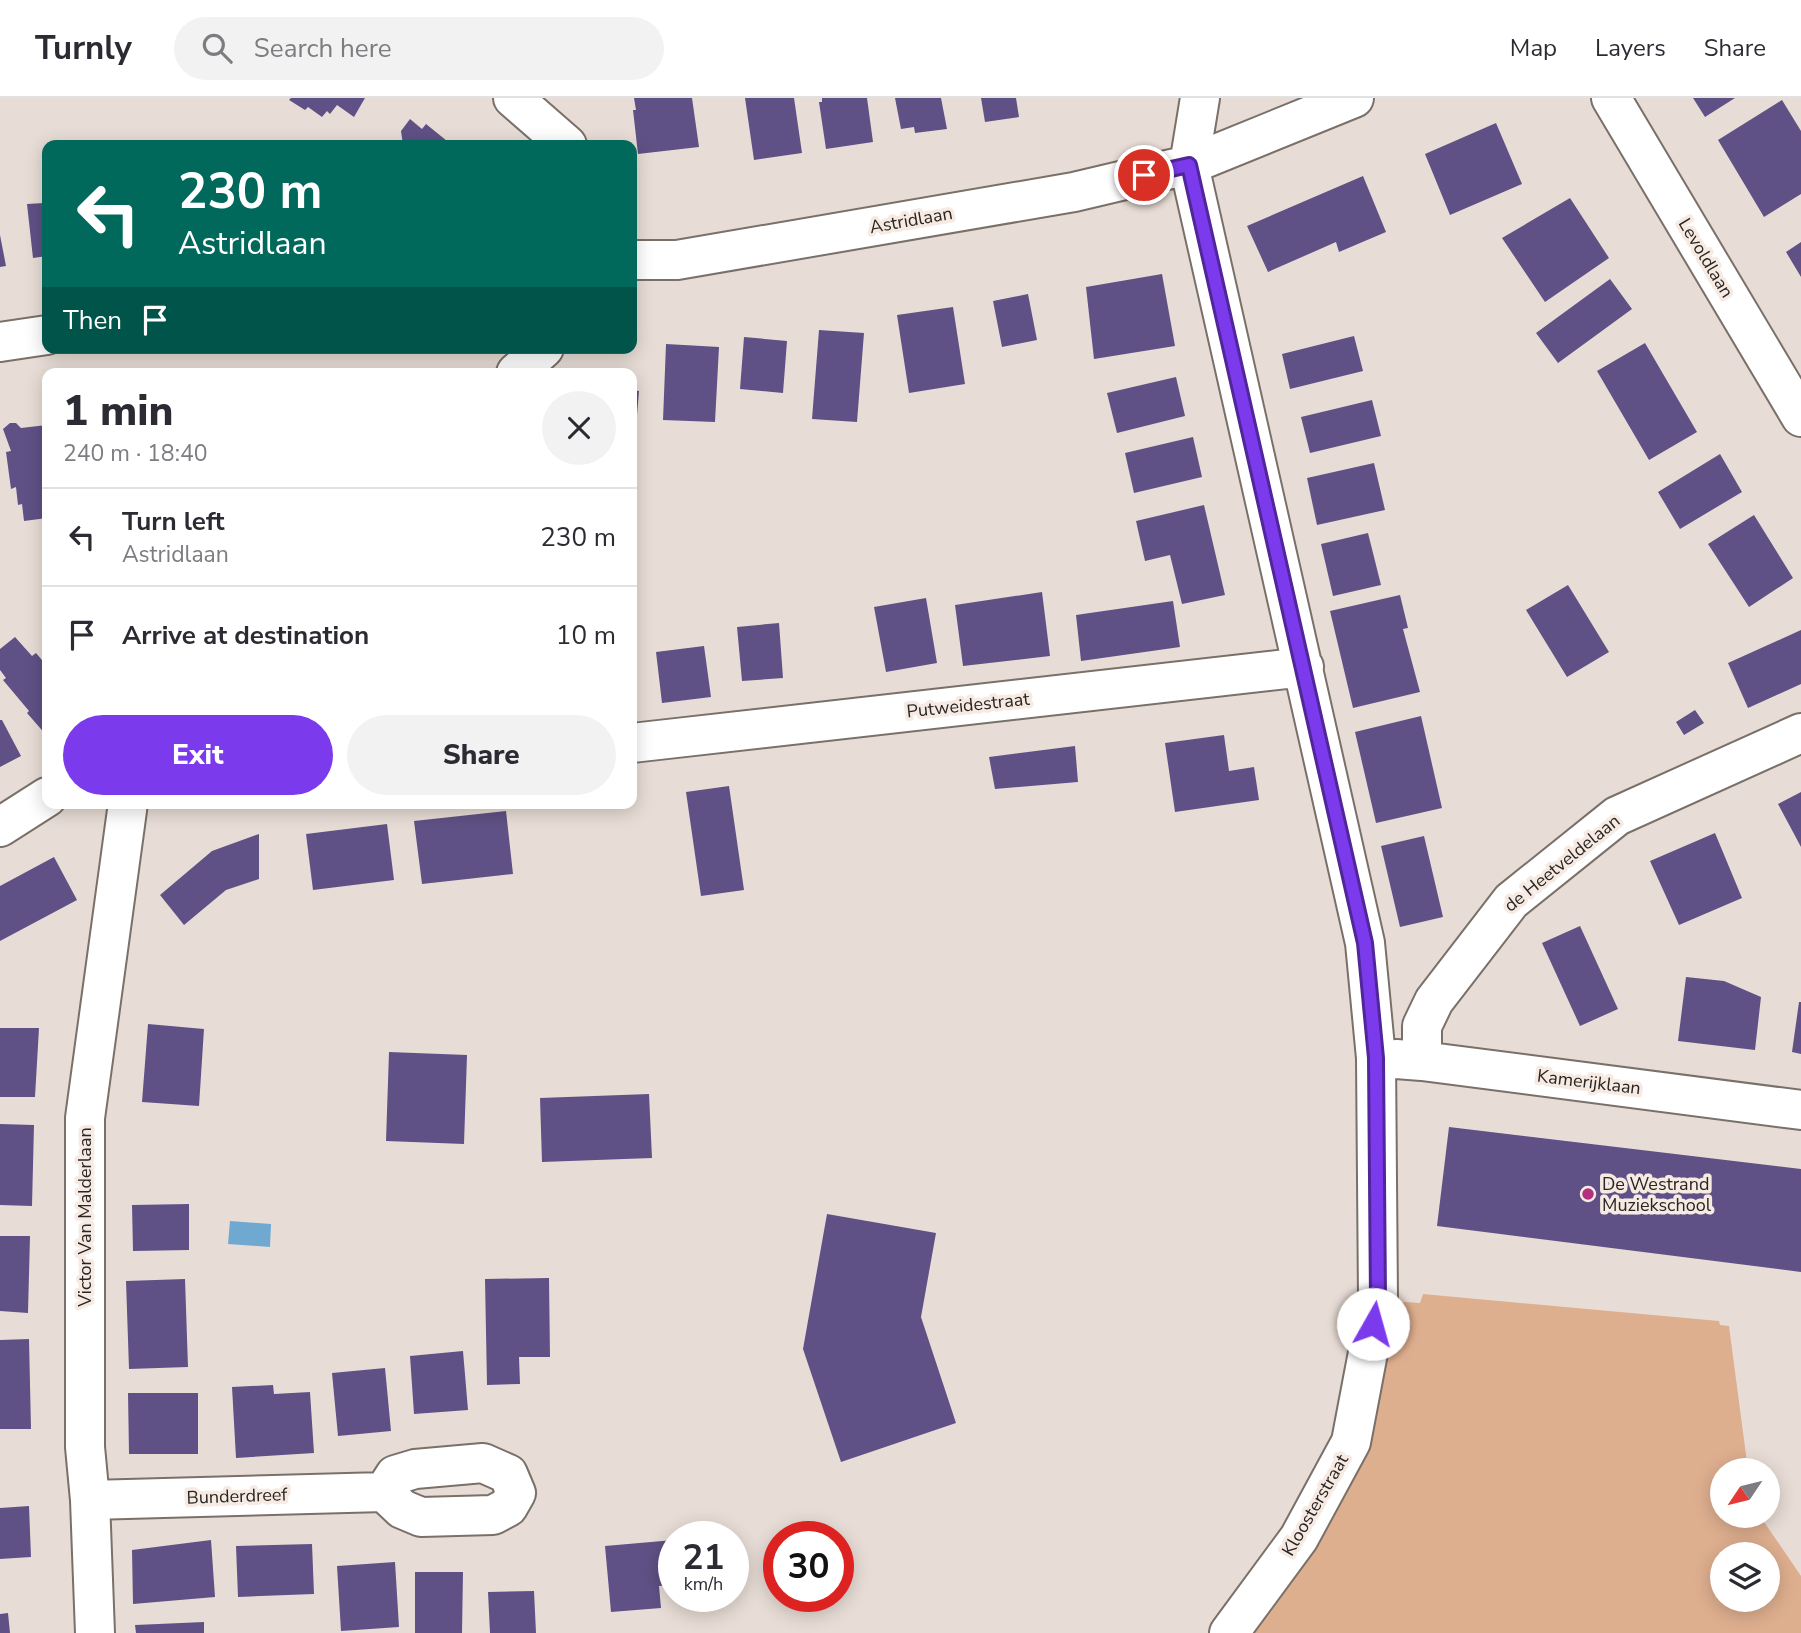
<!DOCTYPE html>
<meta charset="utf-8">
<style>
:root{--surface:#fff;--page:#f2f2f3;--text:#2b2b33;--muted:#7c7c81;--line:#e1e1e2;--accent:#7c3aed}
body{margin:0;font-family:"Nunito Sans",sans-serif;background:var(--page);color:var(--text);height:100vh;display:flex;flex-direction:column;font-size:26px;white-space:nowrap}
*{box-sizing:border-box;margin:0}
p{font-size:23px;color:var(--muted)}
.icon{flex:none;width:38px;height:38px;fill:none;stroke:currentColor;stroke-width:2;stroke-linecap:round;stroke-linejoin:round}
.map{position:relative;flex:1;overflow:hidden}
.panel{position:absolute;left:42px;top:270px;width:595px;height:441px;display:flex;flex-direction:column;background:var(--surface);border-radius:14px;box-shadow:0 4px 18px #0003}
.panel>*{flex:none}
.guide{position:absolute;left:42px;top:42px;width:595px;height:214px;border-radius:14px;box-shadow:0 4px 18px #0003;background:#00695c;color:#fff;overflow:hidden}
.needle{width:46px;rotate:235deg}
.fabs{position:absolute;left:1710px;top:1360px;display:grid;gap:14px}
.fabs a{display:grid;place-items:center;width:70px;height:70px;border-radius:50%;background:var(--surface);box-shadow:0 4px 18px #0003;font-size:35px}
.speed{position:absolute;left:658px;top:1423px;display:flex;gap:14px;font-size:35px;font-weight:700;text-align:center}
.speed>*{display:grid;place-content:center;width:91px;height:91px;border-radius:50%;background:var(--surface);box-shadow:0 4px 18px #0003;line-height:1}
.speed small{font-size:18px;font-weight:400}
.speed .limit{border:10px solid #d22;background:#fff;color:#111}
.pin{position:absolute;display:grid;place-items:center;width:60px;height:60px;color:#fff;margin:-30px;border:4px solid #fff;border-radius:50%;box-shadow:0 2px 7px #0007}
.me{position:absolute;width:77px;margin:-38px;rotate:7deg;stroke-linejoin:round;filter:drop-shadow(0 0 5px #0008)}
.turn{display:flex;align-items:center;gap:24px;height:147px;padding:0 21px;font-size:32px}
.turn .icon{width:91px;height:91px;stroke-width:2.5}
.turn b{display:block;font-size:49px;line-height:60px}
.then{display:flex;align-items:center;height:66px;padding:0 21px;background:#0003;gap:14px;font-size:26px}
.round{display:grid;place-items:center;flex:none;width:74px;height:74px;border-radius:37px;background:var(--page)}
.headline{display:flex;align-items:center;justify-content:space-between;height:119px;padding:0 21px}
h1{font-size:42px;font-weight:800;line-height:52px}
.cta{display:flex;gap:14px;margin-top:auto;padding:14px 21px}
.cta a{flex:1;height:80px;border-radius:42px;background:var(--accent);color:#fff;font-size:28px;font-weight:800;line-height:80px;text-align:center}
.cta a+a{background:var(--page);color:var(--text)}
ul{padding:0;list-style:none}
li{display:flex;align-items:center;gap:21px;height:98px;padding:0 21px;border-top:2px solid var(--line)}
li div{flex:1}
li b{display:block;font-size:26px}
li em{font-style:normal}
header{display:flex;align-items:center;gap:42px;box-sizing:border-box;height:98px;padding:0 35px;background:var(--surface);border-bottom:2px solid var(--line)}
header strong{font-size:33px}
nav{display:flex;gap:38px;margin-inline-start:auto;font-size:24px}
.search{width:490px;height:63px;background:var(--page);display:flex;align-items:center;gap:18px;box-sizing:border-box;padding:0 24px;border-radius:38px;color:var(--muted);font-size:26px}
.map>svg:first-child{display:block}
</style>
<header>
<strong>Turnly</strong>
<div class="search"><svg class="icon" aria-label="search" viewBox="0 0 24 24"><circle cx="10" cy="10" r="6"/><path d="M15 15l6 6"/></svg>Search here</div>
<nav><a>Map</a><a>Layers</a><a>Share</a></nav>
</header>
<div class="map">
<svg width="1801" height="1535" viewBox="0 0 1801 1535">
<rect width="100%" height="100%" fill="#e8ddd6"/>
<path fill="#deaf8f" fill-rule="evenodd" d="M 1423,1196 L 1719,1223 L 1720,1227 L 1729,1228 L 1748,1372 L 1722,1372 L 1722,1418 L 1760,1418 L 1801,1478 L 1801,1535 L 1229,1535 L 1299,1440 L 1378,1202 L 1420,1205 ZM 1722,1456 L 1768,1456 L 1768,1502 L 1722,1502 Z"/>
<path fill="#6fa9d1" d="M 230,1123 L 271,1126 L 270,1149 L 228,1146 Z"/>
<path fill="#5f5185" d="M 291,0 L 365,0 L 354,19 L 337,7 L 330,16 L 327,13 L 322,19 L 308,9 L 305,12 L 289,2 Z
M 634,0 L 692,0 L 699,49 L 638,56 L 633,12 L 636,12 Z
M 745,0 L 794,0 L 802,55 L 754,62 Z
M 822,0 L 867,0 L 873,44 L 826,51 L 819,4 L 822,4 Z
M 895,0 L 941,0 L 947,31 L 915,35 L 914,29 L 901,31 Z
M 981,0 L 1016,0 L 1019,19 L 985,24 Z
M 1693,0 L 1735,0 L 1705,19 Z
M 1782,2 L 1801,33 L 1801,96 L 1764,119 L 1718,42 Z
M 410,21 L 422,31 L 426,26 L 452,47 L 403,47 L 401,33 Z
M 1496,25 L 1522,86 L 1450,117 L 1425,56 Z
M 1363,78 L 1386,134 L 1339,154 L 1336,144 L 1268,174 L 1247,128 Z
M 1570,100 L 1609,160 L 1545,204 L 1502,140 Z
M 43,103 L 47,103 L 47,158 L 33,160 L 27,106 L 44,105 Z
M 0,137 L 6,168 L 0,169 Z
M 1801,144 L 1801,179 L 1786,154 Z
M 1162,176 L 1175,248 L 1094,261 L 1086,189 Z
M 1610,181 L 1632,211 L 1558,265 L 1536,235 Z
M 1028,196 L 1037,242 L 1002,249 L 993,203 Z
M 953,209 L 965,286 L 909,295 L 897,217 Z
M 819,232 L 864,235 L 857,324 L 812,321 Z
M 1354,238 L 1363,273 L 1290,291 L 1282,256 Z
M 744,239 L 787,243 L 783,295 L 740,291 Z
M 1645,245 L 1697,334 L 1649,362 L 1597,273 Z
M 666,246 L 719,249 L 715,324 L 663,322 Z
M 1176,279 L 1185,318 L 1117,335 L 1107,295 Z
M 632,292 L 639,293 L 634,353 L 632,353 Z
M 1372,302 L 1381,338 L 1310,355 L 1301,319 Z
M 10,325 L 16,325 L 21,330 L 47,327 L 47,420 L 24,423 L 22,406 L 18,407 L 16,389 L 11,391 L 6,354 L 11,353 L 3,331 Z
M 1193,339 L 1202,379 L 1134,395 L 1125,355 Z
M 1720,356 L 1742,394 L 1680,431 L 1658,394 Z
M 1374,365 L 1385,412 L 1317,427 L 1307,380 Z
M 1204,407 L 1225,497 L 1182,506 L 1170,457 L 1145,463 L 1136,423 Z
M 1754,417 L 1793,480 L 1749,509 L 1708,446 Z
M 1368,435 L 1381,487 L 1333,498 L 1321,446 Z
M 1568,487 L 1609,554 L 1567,579 L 1526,512 Z
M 1042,494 L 1050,558 L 963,568 L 955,507 Z
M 1400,497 L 1408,530 L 1403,531 L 1420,594 L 1353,610 L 1330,513 Z
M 926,500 L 937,565 L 886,574 L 874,509 Z
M 1173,503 L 1180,549 L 1081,563 L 1076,517 Z
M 779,525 L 783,580 L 742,583 L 737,529 Z
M 1801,532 L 1801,586 L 1748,610 L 1728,565 Z
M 15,539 L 32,558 L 36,555 L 47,568 L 47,638 L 27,615 L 29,613 L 3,582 L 6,580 L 0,572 L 0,551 Z
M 704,548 L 711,599 L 662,605 L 656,554 Z
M 1695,612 L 1704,625 L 1684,637 L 1676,624 Z
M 1421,618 L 1442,710 L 1376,725 L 1355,634 Z
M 0,622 L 2,622 L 21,658 L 0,669 Z
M 1224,637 L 1229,673 L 1254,669 L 1259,702 L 1175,714 L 1165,645 Z
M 1075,648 L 1078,684 L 995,691 L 989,659 Z
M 729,688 L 744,792 L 701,798 L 686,694 Z
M 1801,694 L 1801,749 L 1778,706 Z
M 506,713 L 513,776 L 422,786 L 414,723 Z
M 387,726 L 394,782 L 313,792 L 306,736 Z
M 1715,735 L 1742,800 L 1679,827 L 1650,763 Z
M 259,736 L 259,781 L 226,792 L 184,827 L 160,797 L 212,753 Z
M 1424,738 L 1443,819 L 1400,829 L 1381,748 Z
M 54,759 L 77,802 L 0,843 L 0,788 Z
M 1580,828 L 1618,911 L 1580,928 L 1542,845 Z
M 1686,879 L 1724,883 L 1761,899 L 1755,952 L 1678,943 Z
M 1799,904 L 1801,904 L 1801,956 L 1792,954 Z
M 148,926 L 204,931 L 199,1008 L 142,1004 Z
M 0,930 L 39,930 L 35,999 L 0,999 Z
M 389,954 L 467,957 L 464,1046 L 386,1043 Z
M 649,996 L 652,1060 L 542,1064 L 540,1000 Z
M 0,1026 L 34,1027 L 32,1108 L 0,1107 Z
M 1449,1029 L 1801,1071 L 1801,1174 L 1437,1128 Z
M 189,1106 L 189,1152 L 133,1153 L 132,1107 Z
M 827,1116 L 936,1135 L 921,1219 L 956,1325 L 841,1364 L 803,1251 Z
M 0,1138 L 30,1138 L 28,1215 L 0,1213 Z
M 549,1180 L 550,1259 L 519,1259 L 520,1286 L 487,1287 L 485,1181 Z
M 185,1181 L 188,1269 L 129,1271 L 126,1183 Z
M 29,1241 L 31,1331 L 0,1331 L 0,1242 Z
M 463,1253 L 468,1312 L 414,1316 L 410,1258 Z
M 385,1270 L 391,1333 L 338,1338 L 332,1275 Z
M 273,1287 L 274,1296 L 310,1294 L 314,1355 L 236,1360 L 232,1289 Z
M 128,1295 L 198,1295 L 198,1356 L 129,1356 Z
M 29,1408 L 31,1459 L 0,1461 L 0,1410 Z
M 211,1442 L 215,1499 L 133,1506 L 132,1452 Z
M 674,1442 L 674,1487 L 659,1488 L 661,1510 L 611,1514 L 605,1448 Z
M 312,1446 L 314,1496 L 238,1499 L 236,1448 Z
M 395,1464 L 399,1529 L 341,1533 L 337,1468 Z
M 415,1474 L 463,1474 L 462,1535 L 415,1535 Z
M 534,1493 L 536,1535 L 490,1535 L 488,1494 Z
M 8,1515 L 10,1535 L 0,1535 L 0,1516 Z
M 204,1524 L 204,1535 L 136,1535 L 135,1527 Z"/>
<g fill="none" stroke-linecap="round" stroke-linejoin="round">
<g stroke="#797069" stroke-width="42">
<path id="minor" d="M 513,0 L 567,47
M 1200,0 L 1189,67 L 1365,845 L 1376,960 L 1378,1202 L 1351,1344 L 1299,1440 L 1229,1535
M 1611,0 L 1801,319
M 632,162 L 677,162 L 1074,94 L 1167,72 L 1189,67 L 1354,0
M 0,244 L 47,237
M 516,275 L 544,250
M 632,645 L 1304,569
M 0,729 L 47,699
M 1396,961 L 1422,963 L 1801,1012
M 1422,963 L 1422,928 L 1434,903 L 1511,803 L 1617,718 L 1801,635
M 90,1402 L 384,1394 L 402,1411 L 421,1419 L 493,1417 L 508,1409 L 516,1395 L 508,1376 L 483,1365 L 415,1371 L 395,1377 L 384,1394
M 95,1535 L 90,1402 L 85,1349 L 85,1020 L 128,705"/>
</g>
<use href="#minor" stroke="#fff" stroke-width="38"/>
</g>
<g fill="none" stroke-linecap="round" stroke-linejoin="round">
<g stroke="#51269a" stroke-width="18">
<path id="route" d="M 1144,77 L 1189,67 L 1365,845 L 1376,960 L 1378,1202 L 1373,1226"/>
</g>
<use href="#route" stroke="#7c3aed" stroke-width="12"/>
</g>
<circle fill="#b1317e" stroke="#f6eae3" stroke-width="2.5" cx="1588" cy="1096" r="7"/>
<g text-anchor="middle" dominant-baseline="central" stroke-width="7" stroke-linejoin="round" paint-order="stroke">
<g font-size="18" fill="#292522" stroke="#f6eae3">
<text transform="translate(911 122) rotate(-10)">Astridlaan</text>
<text transform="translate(1706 160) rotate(59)">Levoldlaan</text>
<text transform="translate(968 607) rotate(-6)">Putweidestraat</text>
<text transform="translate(1562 765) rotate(-39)">de Heetveldelaan</text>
<text transform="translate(1589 984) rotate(7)">Kamerijklaan</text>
<text transform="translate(85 1119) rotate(-90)">Victor Van Malderlaan</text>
<text transform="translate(237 1398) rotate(-2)">Bunderdreef</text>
<text transform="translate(1315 1407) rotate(-60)">Kloosterstraat</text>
</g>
<g font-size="18" fill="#292522" stroke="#f6eae3" text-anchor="start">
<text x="1602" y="1086">De Westrand<tspan x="1602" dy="21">Muziekschool</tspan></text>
</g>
</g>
</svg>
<div class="fabs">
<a><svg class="needle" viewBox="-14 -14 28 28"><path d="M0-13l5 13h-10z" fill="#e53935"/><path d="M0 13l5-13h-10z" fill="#7c7c81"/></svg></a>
<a><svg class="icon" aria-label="layers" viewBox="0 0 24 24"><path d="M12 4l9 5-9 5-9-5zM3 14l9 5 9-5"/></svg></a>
</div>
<div class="speed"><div>21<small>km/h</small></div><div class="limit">30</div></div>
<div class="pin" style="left:1144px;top:77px;background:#d93025"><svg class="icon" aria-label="arrive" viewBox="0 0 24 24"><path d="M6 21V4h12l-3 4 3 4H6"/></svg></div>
<svg class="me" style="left:1373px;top:1226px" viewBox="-20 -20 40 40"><circle r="19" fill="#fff"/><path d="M0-13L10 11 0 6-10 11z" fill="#7c3aed"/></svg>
<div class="guide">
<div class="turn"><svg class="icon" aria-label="left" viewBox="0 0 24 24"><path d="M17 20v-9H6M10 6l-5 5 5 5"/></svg><div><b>230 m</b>Astridlaan</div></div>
<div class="then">Then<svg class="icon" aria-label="arrive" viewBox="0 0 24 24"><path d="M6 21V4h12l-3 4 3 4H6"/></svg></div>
</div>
<section class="panel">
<div class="headline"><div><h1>1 min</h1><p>240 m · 18:40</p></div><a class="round"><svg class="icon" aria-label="close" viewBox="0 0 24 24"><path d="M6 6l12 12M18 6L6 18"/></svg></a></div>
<ul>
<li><svg class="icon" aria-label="left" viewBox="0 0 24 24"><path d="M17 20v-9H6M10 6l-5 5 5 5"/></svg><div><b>Turn left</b><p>Astridlaan</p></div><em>230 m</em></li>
<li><svg class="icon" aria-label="arrive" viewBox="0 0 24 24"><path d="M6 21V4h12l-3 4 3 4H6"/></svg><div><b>Arrive at destination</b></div><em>10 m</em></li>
</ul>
<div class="cta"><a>Exit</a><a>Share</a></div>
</section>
</div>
